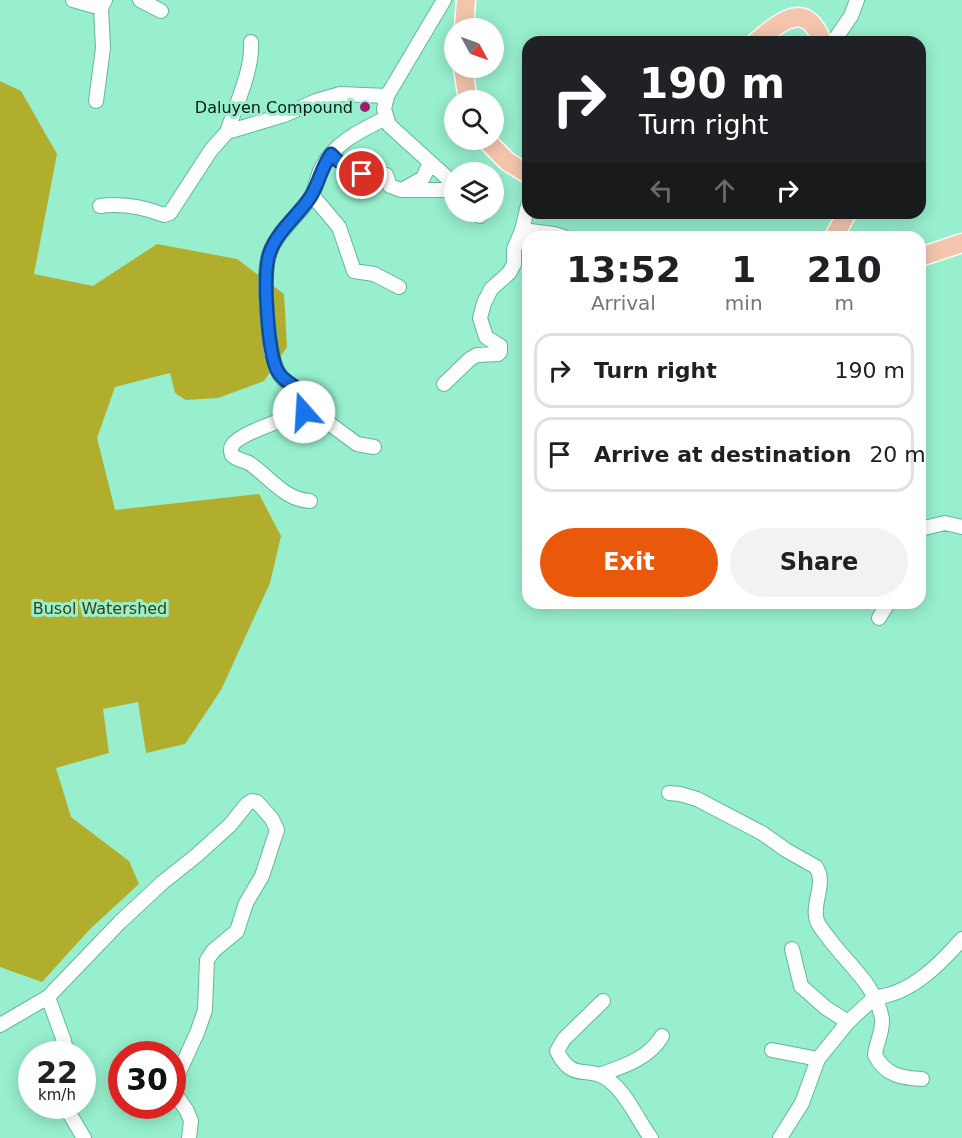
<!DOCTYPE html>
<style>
:root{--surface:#fff;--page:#f2f2f2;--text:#202124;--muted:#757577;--line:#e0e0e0;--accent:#ea580c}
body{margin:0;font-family:"DejaVu Sans",sans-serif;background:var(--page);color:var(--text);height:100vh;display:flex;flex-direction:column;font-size:22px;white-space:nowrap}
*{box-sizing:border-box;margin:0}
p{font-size:20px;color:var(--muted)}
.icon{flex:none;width:33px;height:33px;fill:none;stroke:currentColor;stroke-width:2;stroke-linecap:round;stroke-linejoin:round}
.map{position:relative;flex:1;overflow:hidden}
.panel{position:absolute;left:522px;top:231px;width:404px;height:378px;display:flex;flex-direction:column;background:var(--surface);border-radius:18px;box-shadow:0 3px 15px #0003}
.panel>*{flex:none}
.top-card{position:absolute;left:522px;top:36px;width:404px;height:183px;border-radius:18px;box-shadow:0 3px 15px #0003;background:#202124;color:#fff;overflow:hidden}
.needle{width:39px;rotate:130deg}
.fabs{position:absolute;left:444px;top:18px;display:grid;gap:12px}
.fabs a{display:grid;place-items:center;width:60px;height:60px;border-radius:50%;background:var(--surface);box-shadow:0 3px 15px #0003;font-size:30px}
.speed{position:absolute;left:18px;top:1041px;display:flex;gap:12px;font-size:30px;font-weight:700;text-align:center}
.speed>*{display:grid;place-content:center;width:78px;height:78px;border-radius:50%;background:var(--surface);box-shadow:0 3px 15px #0003;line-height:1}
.speed small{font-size:15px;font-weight:400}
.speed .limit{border:9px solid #d22;background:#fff;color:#111}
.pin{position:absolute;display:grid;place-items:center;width:51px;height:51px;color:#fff;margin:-26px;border:3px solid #fff;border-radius:50%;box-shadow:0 2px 6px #0007}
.me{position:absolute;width:66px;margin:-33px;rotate:341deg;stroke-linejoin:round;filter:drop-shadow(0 0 4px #0008)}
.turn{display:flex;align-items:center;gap:21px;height:126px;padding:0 18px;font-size:27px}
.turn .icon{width:78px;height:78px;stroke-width:2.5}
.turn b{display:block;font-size:42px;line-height:51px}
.lanes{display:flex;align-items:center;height:57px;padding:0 18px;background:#0003;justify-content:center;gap:30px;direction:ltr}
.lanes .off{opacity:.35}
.eta{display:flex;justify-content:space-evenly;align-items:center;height:102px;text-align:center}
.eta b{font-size:36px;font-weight:700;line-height:42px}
.primary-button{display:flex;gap:12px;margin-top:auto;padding:12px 18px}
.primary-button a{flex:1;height:69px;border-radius:36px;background:var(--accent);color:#fff;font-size:24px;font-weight:700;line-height:69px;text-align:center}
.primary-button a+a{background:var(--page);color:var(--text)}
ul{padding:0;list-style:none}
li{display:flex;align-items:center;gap:18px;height:75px;margin:0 12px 9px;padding:0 6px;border:3px solid var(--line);border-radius:18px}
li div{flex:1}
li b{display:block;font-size:22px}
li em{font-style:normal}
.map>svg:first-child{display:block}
</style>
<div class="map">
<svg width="962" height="1138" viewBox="0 0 962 1138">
<rect width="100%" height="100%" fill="#97efcd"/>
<path fill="#b1ad2d" d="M 0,81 L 21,91 L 57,154 L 34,274 L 93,286 L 157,244 L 237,259 L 284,294 L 287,347 L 264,381 L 218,398 L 186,400 L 175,393 L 170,373 L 115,387 L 97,438 L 115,510 L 259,494 L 281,536 L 270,583 L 221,690 L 185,744 L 146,753 L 138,702 L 103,709 L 109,753 L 56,768 L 71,817 L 129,861 L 139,884 L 90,929 L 42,982 L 0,967 Z"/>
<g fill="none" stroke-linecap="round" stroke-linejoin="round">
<g stroke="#61b898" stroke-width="16">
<path id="minor" d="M 73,0 L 101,8
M 140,0 L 161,11
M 444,0 L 387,96 L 384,109 L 389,125 L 454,184
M 833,42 L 851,16 L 857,0
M 96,101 L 103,48 L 101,8 L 105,0
M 227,132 C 236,105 253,69 251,42
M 331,154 C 349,171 362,174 386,175 L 390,186 L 401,190 L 447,190
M 402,190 L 423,178 L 428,167
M 312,195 L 339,227 L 354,271 L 374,274 L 399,287
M 100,206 C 123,203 143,207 164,215 L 170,213 L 211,150 L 227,132 L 284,115 L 316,101 L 340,94 L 387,96
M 478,212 L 480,216
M 522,230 L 554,234 L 564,237
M 444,384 L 470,359 L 477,355 L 498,354 L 500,352 L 500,346 L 486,337 L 480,318 L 484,303 L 491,289 L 509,273 L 514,264 L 514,249 L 522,230 L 528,205
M 304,412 C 312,389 296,391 283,379 C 276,372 274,361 271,352 C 269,326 261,275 270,252 C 278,231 299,215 311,197 C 316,188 317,176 322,167 C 336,141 362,130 386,118
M 310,501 C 283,499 270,477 249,463 C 243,460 237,460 232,455 C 231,452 230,449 232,446 C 238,433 290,418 304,412 L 326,421 L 357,444 L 374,447
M 920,529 L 945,523 L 962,527
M 879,618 L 888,603
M 669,793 L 680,794 L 697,799 L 762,833 L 786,850 L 816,867 C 827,884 811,903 817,921 C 819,927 826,934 830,940 C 848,964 877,987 882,1019 C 883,1032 876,1043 875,1055 C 885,1075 901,1078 922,1079
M 792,949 L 801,986 L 826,1008 L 848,1022
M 603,1001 L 564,1039 L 557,1051 C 572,1082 586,1066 604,1077 C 626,1090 636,1118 651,1138
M 0,1025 L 48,997
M 772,1050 L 818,1059
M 67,1054 L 64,1041 L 48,997 L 120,922 L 163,882 L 197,855 L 230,825 L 247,804 L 252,801 L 257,802 L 272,819 L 277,830 L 262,876 L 246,903 L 237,931 L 213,951 L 207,960 L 205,1010 L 197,1033 L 174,1083 L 176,1095 L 187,1111 L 191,1121 L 189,1138
M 599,1075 C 621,1067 649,1059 662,1036
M 65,1106 L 84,1138
M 780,1138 L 802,1103 L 818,1059 L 848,1022 L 875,997 C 910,995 940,964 962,939"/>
</g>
<g stroke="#fff" stroke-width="21">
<path id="major" d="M 464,28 L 466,0
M 756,42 C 770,31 796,4 813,25 C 817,30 821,36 821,42
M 463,68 L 468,100
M 486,140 L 508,162 L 528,174
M 834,237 L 847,213
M 920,257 L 962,243"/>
</g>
<use href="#minor" stroke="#fff" stroke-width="14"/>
<use href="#major" stroke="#f3c5ad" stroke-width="18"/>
</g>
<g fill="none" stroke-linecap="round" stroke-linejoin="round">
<g stroke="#114b97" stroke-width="15">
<path id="route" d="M 304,412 C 313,386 286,389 277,370 C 268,352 262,271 270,252 C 278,230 299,215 311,196 C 319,183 321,168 331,154 L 338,161 L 362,174"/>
</g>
<use href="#route" stroke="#1a73e8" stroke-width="10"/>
</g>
<circle fill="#9f1d6f" stroke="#97efcd" stroke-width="2" cx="365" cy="107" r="6"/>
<g text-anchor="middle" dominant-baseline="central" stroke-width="6" stroke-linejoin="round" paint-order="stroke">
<g font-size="16" fill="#021e15" stroke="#97efcd" text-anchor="end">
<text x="353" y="107">Daluyen Compound</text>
</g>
<g font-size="16" fill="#413f08" stroke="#97efcd">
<text x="100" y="608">Busol Watershed</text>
</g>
</g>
</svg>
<div class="fabs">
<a><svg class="needle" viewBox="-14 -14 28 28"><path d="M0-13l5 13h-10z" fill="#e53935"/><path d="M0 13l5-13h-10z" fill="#757577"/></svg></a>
<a><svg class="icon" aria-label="search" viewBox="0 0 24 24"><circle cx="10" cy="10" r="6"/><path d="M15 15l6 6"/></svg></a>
<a><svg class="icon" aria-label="layers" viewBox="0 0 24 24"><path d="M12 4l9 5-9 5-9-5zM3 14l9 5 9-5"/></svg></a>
</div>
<div class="speed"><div>22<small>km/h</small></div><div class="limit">30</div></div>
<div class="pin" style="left:362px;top:174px;background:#d93025"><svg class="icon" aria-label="arrive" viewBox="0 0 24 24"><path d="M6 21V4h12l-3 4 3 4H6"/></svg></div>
<svg class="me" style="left:304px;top:412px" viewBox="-20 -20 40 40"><circle r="19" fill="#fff"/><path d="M0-13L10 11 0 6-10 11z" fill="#1a73e8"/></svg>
<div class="top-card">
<div class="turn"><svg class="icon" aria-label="right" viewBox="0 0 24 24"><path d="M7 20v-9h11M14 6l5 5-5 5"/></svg><div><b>190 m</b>Turn right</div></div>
<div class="lanes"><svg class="icon off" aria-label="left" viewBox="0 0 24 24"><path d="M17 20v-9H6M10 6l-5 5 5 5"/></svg><svg class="icon off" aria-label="ahead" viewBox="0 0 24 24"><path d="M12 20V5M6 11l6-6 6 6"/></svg><svg class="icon" aria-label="right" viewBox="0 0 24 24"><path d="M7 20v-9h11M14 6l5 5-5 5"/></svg></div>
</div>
<section class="panel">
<div class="eta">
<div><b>13:52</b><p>Arrival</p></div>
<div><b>1</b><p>min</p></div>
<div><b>210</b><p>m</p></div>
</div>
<ul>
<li><svg class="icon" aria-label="right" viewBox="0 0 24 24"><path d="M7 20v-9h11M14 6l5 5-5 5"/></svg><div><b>Turn right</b></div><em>190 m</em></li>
<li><svg class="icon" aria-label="arrive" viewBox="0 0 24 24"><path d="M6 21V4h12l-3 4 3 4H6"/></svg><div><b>Arrive at destination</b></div><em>20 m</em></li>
</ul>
<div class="primary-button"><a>Exit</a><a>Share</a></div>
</section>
</div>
